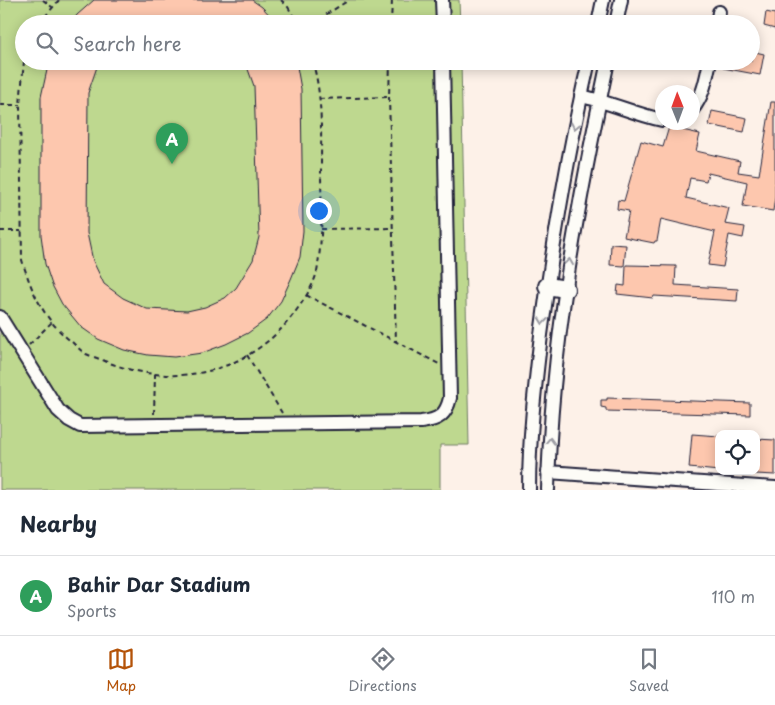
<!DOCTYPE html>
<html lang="en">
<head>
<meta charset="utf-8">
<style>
	body { margin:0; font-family:"Playpen Sans",sans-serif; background:#f6f6f7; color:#1f2937 }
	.controls { position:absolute; right:15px; bottom:15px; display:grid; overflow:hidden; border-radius:10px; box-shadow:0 2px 12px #0003 }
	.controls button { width:45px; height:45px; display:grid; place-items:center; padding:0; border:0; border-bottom:1px solid #e0e1e3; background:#fff; color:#1f2937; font:25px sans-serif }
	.compass { position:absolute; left:655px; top:85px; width:45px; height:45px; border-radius:50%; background:#fff; box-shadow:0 2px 12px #0003; rotate:359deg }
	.you { position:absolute; left:318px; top:210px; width:18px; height:18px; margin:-12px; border:4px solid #fff; border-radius:50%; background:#1a73e8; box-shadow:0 0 0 8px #1a73e833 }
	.badge { display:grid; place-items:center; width:32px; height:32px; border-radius:50%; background:#b45309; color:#fff; font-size:16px; font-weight:700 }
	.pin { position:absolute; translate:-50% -41px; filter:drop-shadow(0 1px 2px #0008) }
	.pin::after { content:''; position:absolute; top:26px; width:18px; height:15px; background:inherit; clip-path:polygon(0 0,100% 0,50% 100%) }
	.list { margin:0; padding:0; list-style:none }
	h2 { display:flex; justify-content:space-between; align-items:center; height:65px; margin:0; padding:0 20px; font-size:21px }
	h2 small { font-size:16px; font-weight:400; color:#747a83 }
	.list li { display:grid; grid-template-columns:32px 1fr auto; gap:15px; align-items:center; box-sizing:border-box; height:80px; padding:0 20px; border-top:1px solid #e0e1e3 }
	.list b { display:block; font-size:19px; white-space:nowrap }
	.list p { margin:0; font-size:16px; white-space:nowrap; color:#747a83 }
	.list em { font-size:16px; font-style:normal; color:#747a83 }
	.icon { flex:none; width:28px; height:28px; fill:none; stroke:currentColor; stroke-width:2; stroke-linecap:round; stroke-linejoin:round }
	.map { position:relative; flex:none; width:775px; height:490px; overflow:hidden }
	.search { position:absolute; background:#fff; box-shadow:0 2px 12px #0003; left:15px; right:15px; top:15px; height:55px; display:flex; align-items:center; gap:12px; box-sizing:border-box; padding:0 18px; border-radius:28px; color:#747a83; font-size:19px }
	.sheet { height:145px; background:#fff }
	nav { display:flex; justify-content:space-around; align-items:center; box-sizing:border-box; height:70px; border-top:1px solid #e0e1e3; background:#fff; font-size:14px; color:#747a83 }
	nav a { display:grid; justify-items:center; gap:2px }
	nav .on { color:#b45309 }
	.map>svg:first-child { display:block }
</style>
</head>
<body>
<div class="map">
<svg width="775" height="490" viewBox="0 0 775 490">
	<rect width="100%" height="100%" fill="#fdf1e8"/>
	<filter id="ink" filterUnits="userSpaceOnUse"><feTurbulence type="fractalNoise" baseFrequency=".02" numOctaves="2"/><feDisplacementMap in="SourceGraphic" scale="10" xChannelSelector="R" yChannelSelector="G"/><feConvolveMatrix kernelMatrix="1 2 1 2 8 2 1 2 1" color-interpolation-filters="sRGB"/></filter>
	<g filter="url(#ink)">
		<path fill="#bed88f" stroke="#707d65" d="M0,0H459L460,24H24V61H461L469,445H440V490H0Z"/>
		<g fill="#fdc7ae" stroke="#22223b">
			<path d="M94,0H252L262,7L278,24H194L171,20L147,24H70L77,15Z"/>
			<path d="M766,12L775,14V29L764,26Z"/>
			<path d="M751,51L764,54L760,75L723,68L724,61H751Z"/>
			<path d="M49,61H99L88,93L87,233L93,261L104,284L123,298L147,309L187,311L205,307L225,298L236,288L253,260L259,237L254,86L245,61H296L301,89L303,231L300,257L291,279L281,301L267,319L248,333L226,344L202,353L174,357L148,355L124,350L98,339L81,327L62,304L52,285L45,264L41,235V97Z"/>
			<path d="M771,102H775V197L773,211L743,206L747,182L708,173L706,181L690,178L686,198L729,208L725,224L745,227L743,238L729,235L723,267L708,265L715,232L661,219L657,241H655L654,243L624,237L629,211L617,209L618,200L624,201L641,141L663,147L669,127L700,134L696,151L740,161L738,172L759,175Z"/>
			<path d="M712,111L747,118L744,132L709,125Z"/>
			<path d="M611,244L626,245L624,266L610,265Z"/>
			<path d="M626,265L676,266L675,285L738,289L737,301L654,296L653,298L617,294L618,285L625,286Z"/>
			<path d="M607,398L750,403V415L606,411V408L601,407V400H607Z"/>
			<path d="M692,434L719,436V471L689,468Z"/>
			<path d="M756,439L775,440V475L756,474Z"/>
		</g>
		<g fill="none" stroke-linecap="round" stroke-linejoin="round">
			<defs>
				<g id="minor">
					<path d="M442,0L443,24"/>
					<path d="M598,24L603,0"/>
					<path d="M616,24L621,0"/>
					<path d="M717,24L719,12"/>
					<path d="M581,96C609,102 635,114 662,120"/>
					<path d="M692,110C704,95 706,79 710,61"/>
					<path d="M0,317L58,410L69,420L80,426L421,422C439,420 446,415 450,398L443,61"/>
					<path d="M548,472L775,488"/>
					<path d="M529,490C529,438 535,386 541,335C553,242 568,152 589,61"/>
					<path d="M548,490C551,345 578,203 608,61"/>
				</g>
				<path id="major" d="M547,286L566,289"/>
			</defs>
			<use href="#minor" stroke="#22223b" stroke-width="16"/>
			<use href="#major" stroke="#22223b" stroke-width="20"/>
			<g stroke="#22223b" stroke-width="2" stroke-dasharray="5 4" stroke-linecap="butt">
				<path d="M43,0L52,7"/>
				<path d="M281,0L288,7L298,24"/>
				<path d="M39,24L59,0"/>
				<path d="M311,24L349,0"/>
				<path d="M391,24L392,0"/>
				<path d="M24,61L20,105L22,260C32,293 44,320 72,342C76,346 81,351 86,354C93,357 101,359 107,362C171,387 236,377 284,326C295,313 311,292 316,275C318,270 318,263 319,257C323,228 321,199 321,170C321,137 323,93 312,61"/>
				<path d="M390,61L389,97L396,342"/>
				<path d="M319,99L389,97"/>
				<path d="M0,105H20"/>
				<path d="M321,229L393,228"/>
				<path d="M0,231H21"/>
				<path d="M306,295L439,364"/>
				<path d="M29,345L52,322"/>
				<path d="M247,355L282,413"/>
				<path d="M154,414L155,374"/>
			</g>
			<use href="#minor" stroke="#fdfcf7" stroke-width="12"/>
			<use href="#major" stroke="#fdfcf7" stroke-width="16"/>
		</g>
		<defs><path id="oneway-chevron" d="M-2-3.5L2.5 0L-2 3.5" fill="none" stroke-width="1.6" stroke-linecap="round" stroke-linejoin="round" transform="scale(1.25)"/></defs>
		<g stroke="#9a9aa2">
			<use href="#oneway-chevron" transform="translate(575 126) rotate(102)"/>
			<use href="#oneway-chevron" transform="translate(569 262) rotate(-82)"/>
			<use href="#oneway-chevron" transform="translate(543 321) rotate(97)"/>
			<use href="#oneway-chevron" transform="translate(550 441) rotate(-88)"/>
		</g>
	</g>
</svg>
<div class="controls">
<button><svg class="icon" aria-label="locate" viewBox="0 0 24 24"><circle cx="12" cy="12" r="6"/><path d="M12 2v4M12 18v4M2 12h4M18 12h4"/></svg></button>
</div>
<svg class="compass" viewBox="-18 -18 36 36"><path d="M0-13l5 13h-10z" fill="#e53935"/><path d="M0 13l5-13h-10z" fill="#747a83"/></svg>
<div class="you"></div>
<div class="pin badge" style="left:172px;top:164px;background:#2e9e5b">A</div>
<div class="search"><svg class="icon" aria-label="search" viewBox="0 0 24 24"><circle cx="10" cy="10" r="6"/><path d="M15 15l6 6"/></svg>Search here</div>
</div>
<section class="sheet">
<h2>Nearby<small></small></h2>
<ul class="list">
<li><span class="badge" style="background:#2e9e5b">A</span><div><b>Bahir Dar Stadium</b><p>Sports</p></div><em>110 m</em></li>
</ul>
</section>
<nav>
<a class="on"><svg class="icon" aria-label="map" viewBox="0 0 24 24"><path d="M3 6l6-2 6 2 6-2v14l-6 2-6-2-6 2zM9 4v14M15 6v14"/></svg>Map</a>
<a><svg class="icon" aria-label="directions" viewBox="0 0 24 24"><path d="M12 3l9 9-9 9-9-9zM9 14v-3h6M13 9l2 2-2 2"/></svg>Directions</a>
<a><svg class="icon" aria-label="saved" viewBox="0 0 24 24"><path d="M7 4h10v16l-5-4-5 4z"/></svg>Saved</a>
</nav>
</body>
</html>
